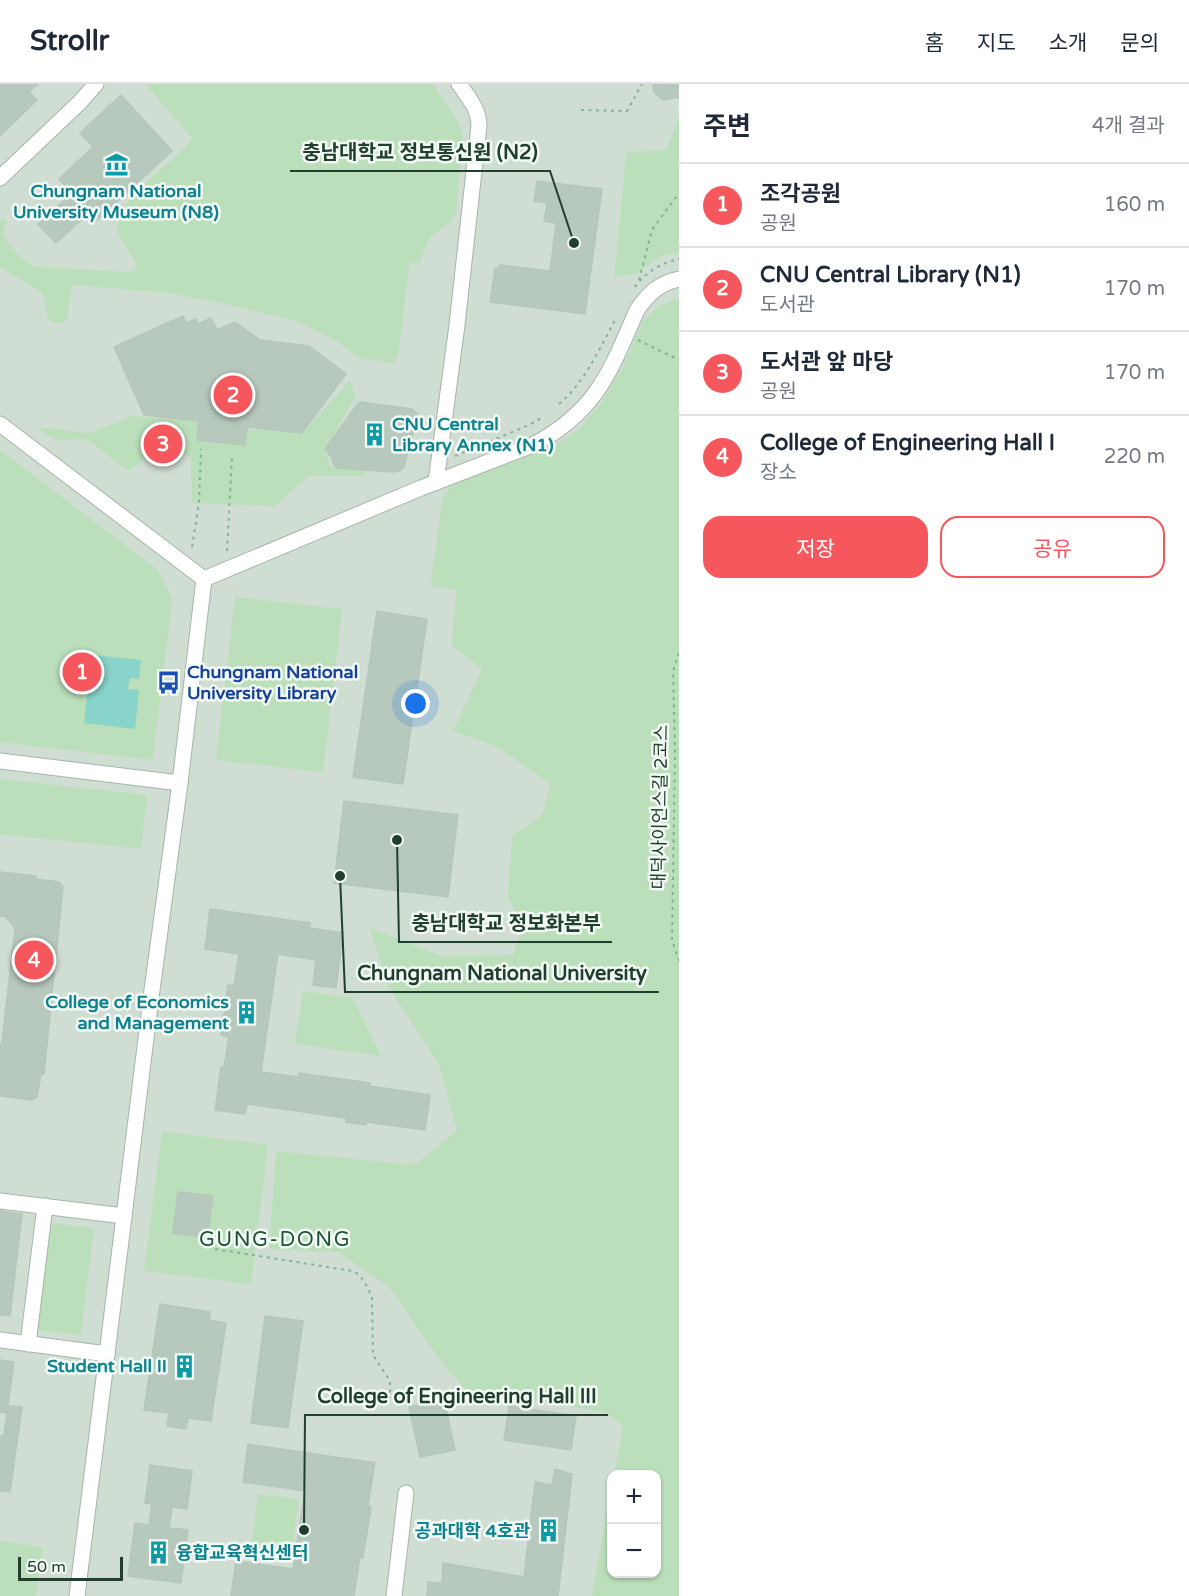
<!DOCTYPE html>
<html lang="ko">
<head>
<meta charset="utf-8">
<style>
	body { margin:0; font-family:"Varela Round","Noto Sans KR",sans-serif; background:#f2f2f3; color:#1f2937 }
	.controls { position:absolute; right:18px; bottom:18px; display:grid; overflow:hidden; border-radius:12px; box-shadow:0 2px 4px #0004 }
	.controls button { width:54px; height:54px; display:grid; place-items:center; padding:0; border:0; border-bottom:2px solid #e0e1e3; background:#fff; color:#1f2937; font:30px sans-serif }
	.scale { position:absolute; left:18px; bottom:15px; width:105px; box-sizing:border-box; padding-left:6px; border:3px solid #213f2e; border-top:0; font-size:16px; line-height:21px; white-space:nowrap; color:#213f2e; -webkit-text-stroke:4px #f3f9f4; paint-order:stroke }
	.you { position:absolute; left:416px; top:620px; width:21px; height:21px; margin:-15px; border:4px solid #fff; border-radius:50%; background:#1a73e8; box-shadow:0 0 0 9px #1a73e833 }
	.badge { display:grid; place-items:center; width:39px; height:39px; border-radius:50%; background:#f6575d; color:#fff; font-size:20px; font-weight:700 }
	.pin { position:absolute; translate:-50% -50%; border:3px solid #fff; box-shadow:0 2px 6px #0006 }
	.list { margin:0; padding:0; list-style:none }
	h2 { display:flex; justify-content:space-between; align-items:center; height:78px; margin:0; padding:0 24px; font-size:26px }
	h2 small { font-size:20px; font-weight:400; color:#747a83 }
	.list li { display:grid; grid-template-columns:39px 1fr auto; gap:18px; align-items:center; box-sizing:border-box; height:84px; padding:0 24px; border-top:2px solid #e0e1e3 }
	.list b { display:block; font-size:22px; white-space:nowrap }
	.list p { margin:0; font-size:20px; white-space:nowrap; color:#747a83 }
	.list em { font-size:20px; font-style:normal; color:#747a83 }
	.actions { display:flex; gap:12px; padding:18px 24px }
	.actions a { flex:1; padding:14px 0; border:2px solid #f6575d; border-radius:18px; text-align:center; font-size:21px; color:#f6575d }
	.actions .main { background:#f6575d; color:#fff }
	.map { position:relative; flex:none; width:679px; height:1512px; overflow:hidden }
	header { display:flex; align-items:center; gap:36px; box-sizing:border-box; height:84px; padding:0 30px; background:#fff; border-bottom:2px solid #e0e1e3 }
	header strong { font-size:28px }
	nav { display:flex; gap:33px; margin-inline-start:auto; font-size:21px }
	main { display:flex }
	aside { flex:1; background:#fff }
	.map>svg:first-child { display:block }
</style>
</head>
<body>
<header>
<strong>Strollr</strong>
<nav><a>홈</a><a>지도</a><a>소개</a><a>문의</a></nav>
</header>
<main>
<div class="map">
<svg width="679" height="1512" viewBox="0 0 679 1512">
	<rect width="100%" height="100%" fill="#e2ede5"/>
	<path fill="#d0ddd3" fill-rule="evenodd" d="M0,0H679V32L666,66L626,68L614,193L638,189L663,171L679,169V1512H0ZM612,1390H656V1490H612Z"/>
	<g fill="#bbdfba">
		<path d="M145,0H432L458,37L463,50L456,128C451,141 441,144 432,152C425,160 423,169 420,179H410L409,182L398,272L394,278H390L363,275L358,273L337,257L299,238L218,218L161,208L74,201L71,205L67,235L61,239L51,238C44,230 48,218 42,210C37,204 9,189 0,183V135H6C6,140 4,145 4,150C6,160 26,179 36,183L127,188L134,187L136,184C136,170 120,162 118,147C114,111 175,81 192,54Z"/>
		<path d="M679,32V169L663,171L638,189L614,193L626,68L666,66Z"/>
		<path d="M679,214V1512H592L611,1405L612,1490H656V1390H614L623,1342L605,1328L465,1305L440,1276L389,1203L338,1168L269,1165L276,1067L415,1081L457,1046L439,980L388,902L370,844L442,872L513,871L523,839L508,814L512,752L542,731L551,700L496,662L453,647L482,585L451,561L457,506L432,503L431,498L442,418C445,408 449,404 458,398L559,359L579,345L601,320L621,287L644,235L661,221Z"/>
		<path d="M350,296L355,313L325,366L330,383L365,386L364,392H308L276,422L192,419L191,373L158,367L128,387L87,355L56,356L36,343L90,349L132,332L199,337L198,356L245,361L247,345L303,349Z"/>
		<path d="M0,366L154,483C163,493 168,504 172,517L153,676L0,658Z"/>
		<path d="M235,513L342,525L323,688L216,676Z"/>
		<path d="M0,695L147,711L141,765L0,750Z"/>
		<path d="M303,907L353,914L381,972L295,960Z"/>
		<path d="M162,1047L268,1061L251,1200L144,1187Z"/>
		<path d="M39,1138L94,1144L81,1251L26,1245Z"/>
		<path d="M258,1410L299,1415L292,1465L252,1460Z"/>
		<path d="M0,1457L43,1463L36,1512H0Z"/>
	</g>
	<path fill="#88d4ca" d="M92,571L141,576L139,595L130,594L128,605L139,606L135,645L84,639L88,602L99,603L100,592L90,591Z"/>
	<g fill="#b7c8bd" stroke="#b4c7ba" stroke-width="1.5">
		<path d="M0,0H38L29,8L37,16L0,52Z"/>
		<path d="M653,0H679V13L663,16L654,8Z"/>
		<path d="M121,11L172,67L96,137L89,129L56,159L38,140L72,109L59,95L93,63L80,49Z"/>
		<path d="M537,97L602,105L585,230L490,218L495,184H498L500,181L550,187L556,139L544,137L547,119L534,117Z"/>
		<path d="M183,232L186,239L196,235L198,240L211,234L217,246L235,238L260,256L309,262L346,290L302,349L247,343L245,361L197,356L199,337L144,331L114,263Z"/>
		<path d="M361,318L412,325L417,329V335L404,383L400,387L393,388L338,384L333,380L332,374L325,365L356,322Z"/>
		<path d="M377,527L427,535L403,700L353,693Z"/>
		<path d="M344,717L458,731L448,813L334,799Z"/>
		<path d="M0,788L36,792L35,795L59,798L63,803L44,990H41L37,1013L32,1016L0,1012V961L2,959L15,844L6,833L0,832Z"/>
		<path d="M210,825L310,839V844L343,849L336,904L313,901L316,876L278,870L261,988L298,993L299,989L370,999V1002L430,1011L425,1046L366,1038V1041L346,1038V1034L247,1020L245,1030L215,1026L221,983H224L229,953L221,951L228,901L234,902L239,870L205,865Z"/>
		<path d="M178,1108L213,1112L207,1154L173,1149Z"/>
		<path d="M0,1127L22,1130L10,1232L0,1231Z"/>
		<path d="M160,1220L210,1228L209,1236L226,1239L211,1337L188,1334L186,1345L167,1342L169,1329L144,1326Z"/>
		<path d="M265,1232L303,1237L288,1344L251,1339Z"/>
		<path d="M0,1276L14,1278L8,1322L22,1323L10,1408L0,1407V1352H4L7,1329L0,1328Z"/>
		<path d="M444,1315L455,1366L420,1373L409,1323Z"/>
		<path d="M509,1322L576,1332L571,1366L504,1356Z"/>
		<path d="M248,1360L375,1379L368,1422L371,1423L363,1474L360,1473L354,1512H231L236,1477L293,1485L305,1407L243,1398Z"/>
		<path d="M150,1381L192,1387L187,1425L172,1423L169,1444L188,1446L181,1499L128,1492L135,1439L149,1441L152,1420L145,1419Z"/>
		<path d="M555,1385L572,1390L558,1512H427L428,1498L442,1499L443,1479L524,1493L535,1398L552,1401Z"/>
	</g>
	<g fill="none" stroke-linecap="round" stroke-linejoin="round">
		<defs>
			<g id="minor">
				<path d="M0,94L80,18L96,0"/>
				<path d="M0,340L204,495"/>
				<path d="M436,398L457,241L479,42C479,25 469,14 459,0"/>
				<path d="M204,495L421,404L535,360C597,326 610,288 637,226C648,210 659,199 679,195"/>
				<path d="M0,677L180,699"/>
				<path d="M0,1117L124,1132"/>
				<path d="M0,1256L107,1270"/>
				<path d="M28,1260L45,1122"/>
				<path d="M77,1512L152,906L180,699L204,495"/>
				<path d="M394,1512L406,1409"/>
			</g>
		</defs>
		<use href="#minor" stroke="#a4b5aa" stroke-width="17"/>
		<g stroke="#81b295" stroke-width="2" stroke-dasharray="3 4.5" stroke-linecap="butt">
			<path d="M581,26L627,27L642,0"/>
			<path d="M639,196L652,146L675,114L679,111"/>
			<path d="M635,203C644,189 663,178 679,175"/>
			<path d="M638,256L679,276"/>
			<path d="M559,320C585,298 600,264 616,234"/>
			<path d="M455,372L529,341L543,333"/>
			<path d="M192,463L199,419L201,365"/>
			<path d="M227,467L232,374"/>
			<path d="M679,569L673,587L675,667L672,856L679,877"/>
			<path d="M215,1165L353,1187C362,1191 369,1205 372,1214L373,1271L390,1297V1314"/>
		</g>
		<use href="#minor" stroke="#fff" stroke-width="15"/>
	</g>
	<defs>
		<symbol id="museum-bare" viewBox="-9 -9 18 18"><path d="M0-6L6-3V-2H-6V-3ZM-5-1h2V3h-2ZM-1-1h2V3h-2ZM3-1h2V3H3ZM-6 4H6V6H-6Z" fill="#0f9aa8" stroke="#f3f9f4" stroke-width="2.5" paint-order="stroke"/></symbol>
		<symbol id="building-bare" viewBox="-9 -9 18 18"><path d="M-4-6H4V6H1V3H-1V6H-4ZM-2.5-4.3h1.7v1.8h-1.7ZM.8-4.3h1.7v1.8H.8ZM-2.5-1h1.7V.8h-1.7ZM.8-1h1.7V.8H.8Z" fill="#0f9aa8" stroke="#f3f9f4" stroke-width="2.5" paint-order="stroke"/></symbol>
		<symbol id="bus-bare" viewBox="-9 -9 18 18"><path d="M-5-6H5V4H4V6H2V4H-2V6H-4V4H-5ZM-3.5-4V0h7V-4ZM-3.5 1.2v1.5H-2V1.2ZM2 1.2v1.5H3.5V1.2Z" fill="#1a4fb4" stroke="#f3f9f4" stroke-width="2.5" paint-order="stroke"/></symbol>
	</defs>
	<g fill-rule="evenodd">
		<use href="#museum-bare" x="100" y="64" width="33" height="33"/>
		<use href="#building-bare" x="358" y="334" width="33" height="33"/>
		<use href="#bus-bare" x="152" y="582" width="33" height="33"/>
		<use href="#building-bare" x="230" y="912" width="33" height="33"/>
		<use href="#building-bare" x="168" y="1266" width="33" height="33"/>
		<use href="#building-bare" x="532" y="1430" width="33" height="33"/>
		<use href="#building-bare" x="142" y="1452" width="33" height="33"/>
	</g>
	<g text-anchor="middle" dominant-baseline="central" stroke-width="5" stroke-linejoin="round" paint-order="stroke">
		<g font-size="18" font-weight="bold" fill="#0d838f" stroke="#f3f9f4" text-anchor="end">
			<text x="116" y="107" text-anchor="middle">Chungnam National<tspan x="116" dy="21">University Museum (N8)</tspan></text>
			<text x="392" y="340" text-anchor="start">CNU Central<tspan x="392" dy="21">Library Annex (N1)</tspan></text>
			<text x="229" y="918">College of Economics<tspan x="229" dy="21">and Management</tspan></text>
			<text x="167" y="1282">Student Hall II</text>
			<text x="530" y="1447">공과대학 4호관</text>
			<text x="176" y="1469" text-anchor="start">융합교육혁신센터</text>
		</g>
		<g font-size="18" font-weight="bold" fill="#164399" stroke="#f3f9f4" text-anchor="start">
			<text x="187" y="588">Chungnam National<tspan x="187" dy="21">University Library</tspan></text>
		</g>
		<g font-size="18" fill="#213f2e" stroke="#f3f9f4">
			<text transform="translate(660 723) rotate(-89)">대덕사이언스길 2코스</text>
		</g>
		<g font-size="21" letter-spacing="1.5" fill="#1c5235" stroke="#f3f9f4">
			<text x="275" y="1155">GUNG-DONG</text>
		</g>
	</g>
	<path fill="none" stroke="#213f2e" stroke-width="2" d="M574 159L550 87H290M397 756L399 858H612M340 792L345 908H659M304 1446L305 1331H608"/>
	<g fill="#213f2e" stroke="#f3f9f4" stroke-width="2">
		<circle cx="574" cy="159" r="6"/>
		<circle cx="397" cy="756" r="6"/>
		<circle cx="340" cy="792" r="6"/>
		<circle cx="304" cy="1446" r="6"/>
	</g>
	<g font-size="20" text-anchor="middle" font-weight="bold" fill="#213f2e" stroke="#f3f9f4" stroke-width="5" stroke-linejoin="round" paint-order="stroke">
		<text x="420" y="75">충남대학교 정보통신원 (N2)</text>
		<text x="506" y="846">충남대학교 정보화본부</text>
		<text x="502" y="896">Chungnam National University</text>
		<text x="457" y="1319">College of Engineering Hall III</text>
	</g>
</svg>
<div class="controls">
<button>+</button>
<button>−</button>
</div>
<div class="scale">50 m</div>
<div class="you"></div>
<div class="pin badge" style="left:82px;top:588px">1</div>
<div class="pin badge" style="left:233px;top:311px">2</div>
<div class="pin badge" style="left:163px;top:360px">3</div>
<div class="pin badge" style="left:34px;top:876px">4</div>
</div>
<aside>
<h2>주변<small>4개 결과</small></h2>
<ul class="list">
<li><span class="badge">1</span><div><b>조각공원</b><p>공원</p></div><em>160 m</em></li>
<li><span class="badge">2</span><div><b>CNU Central Library (N1)</b><p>도서관</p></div><em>170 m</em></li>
<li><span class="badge">3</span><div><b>도서관 앞 마당</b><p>공원</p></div><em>170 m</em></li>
<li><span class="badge">4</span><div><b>College of Engineering Hall I</b><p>장소</p></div><em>220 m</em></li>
</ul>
<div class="actions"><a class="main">저장</a><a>공유</a></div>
</aside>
</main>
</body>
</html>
